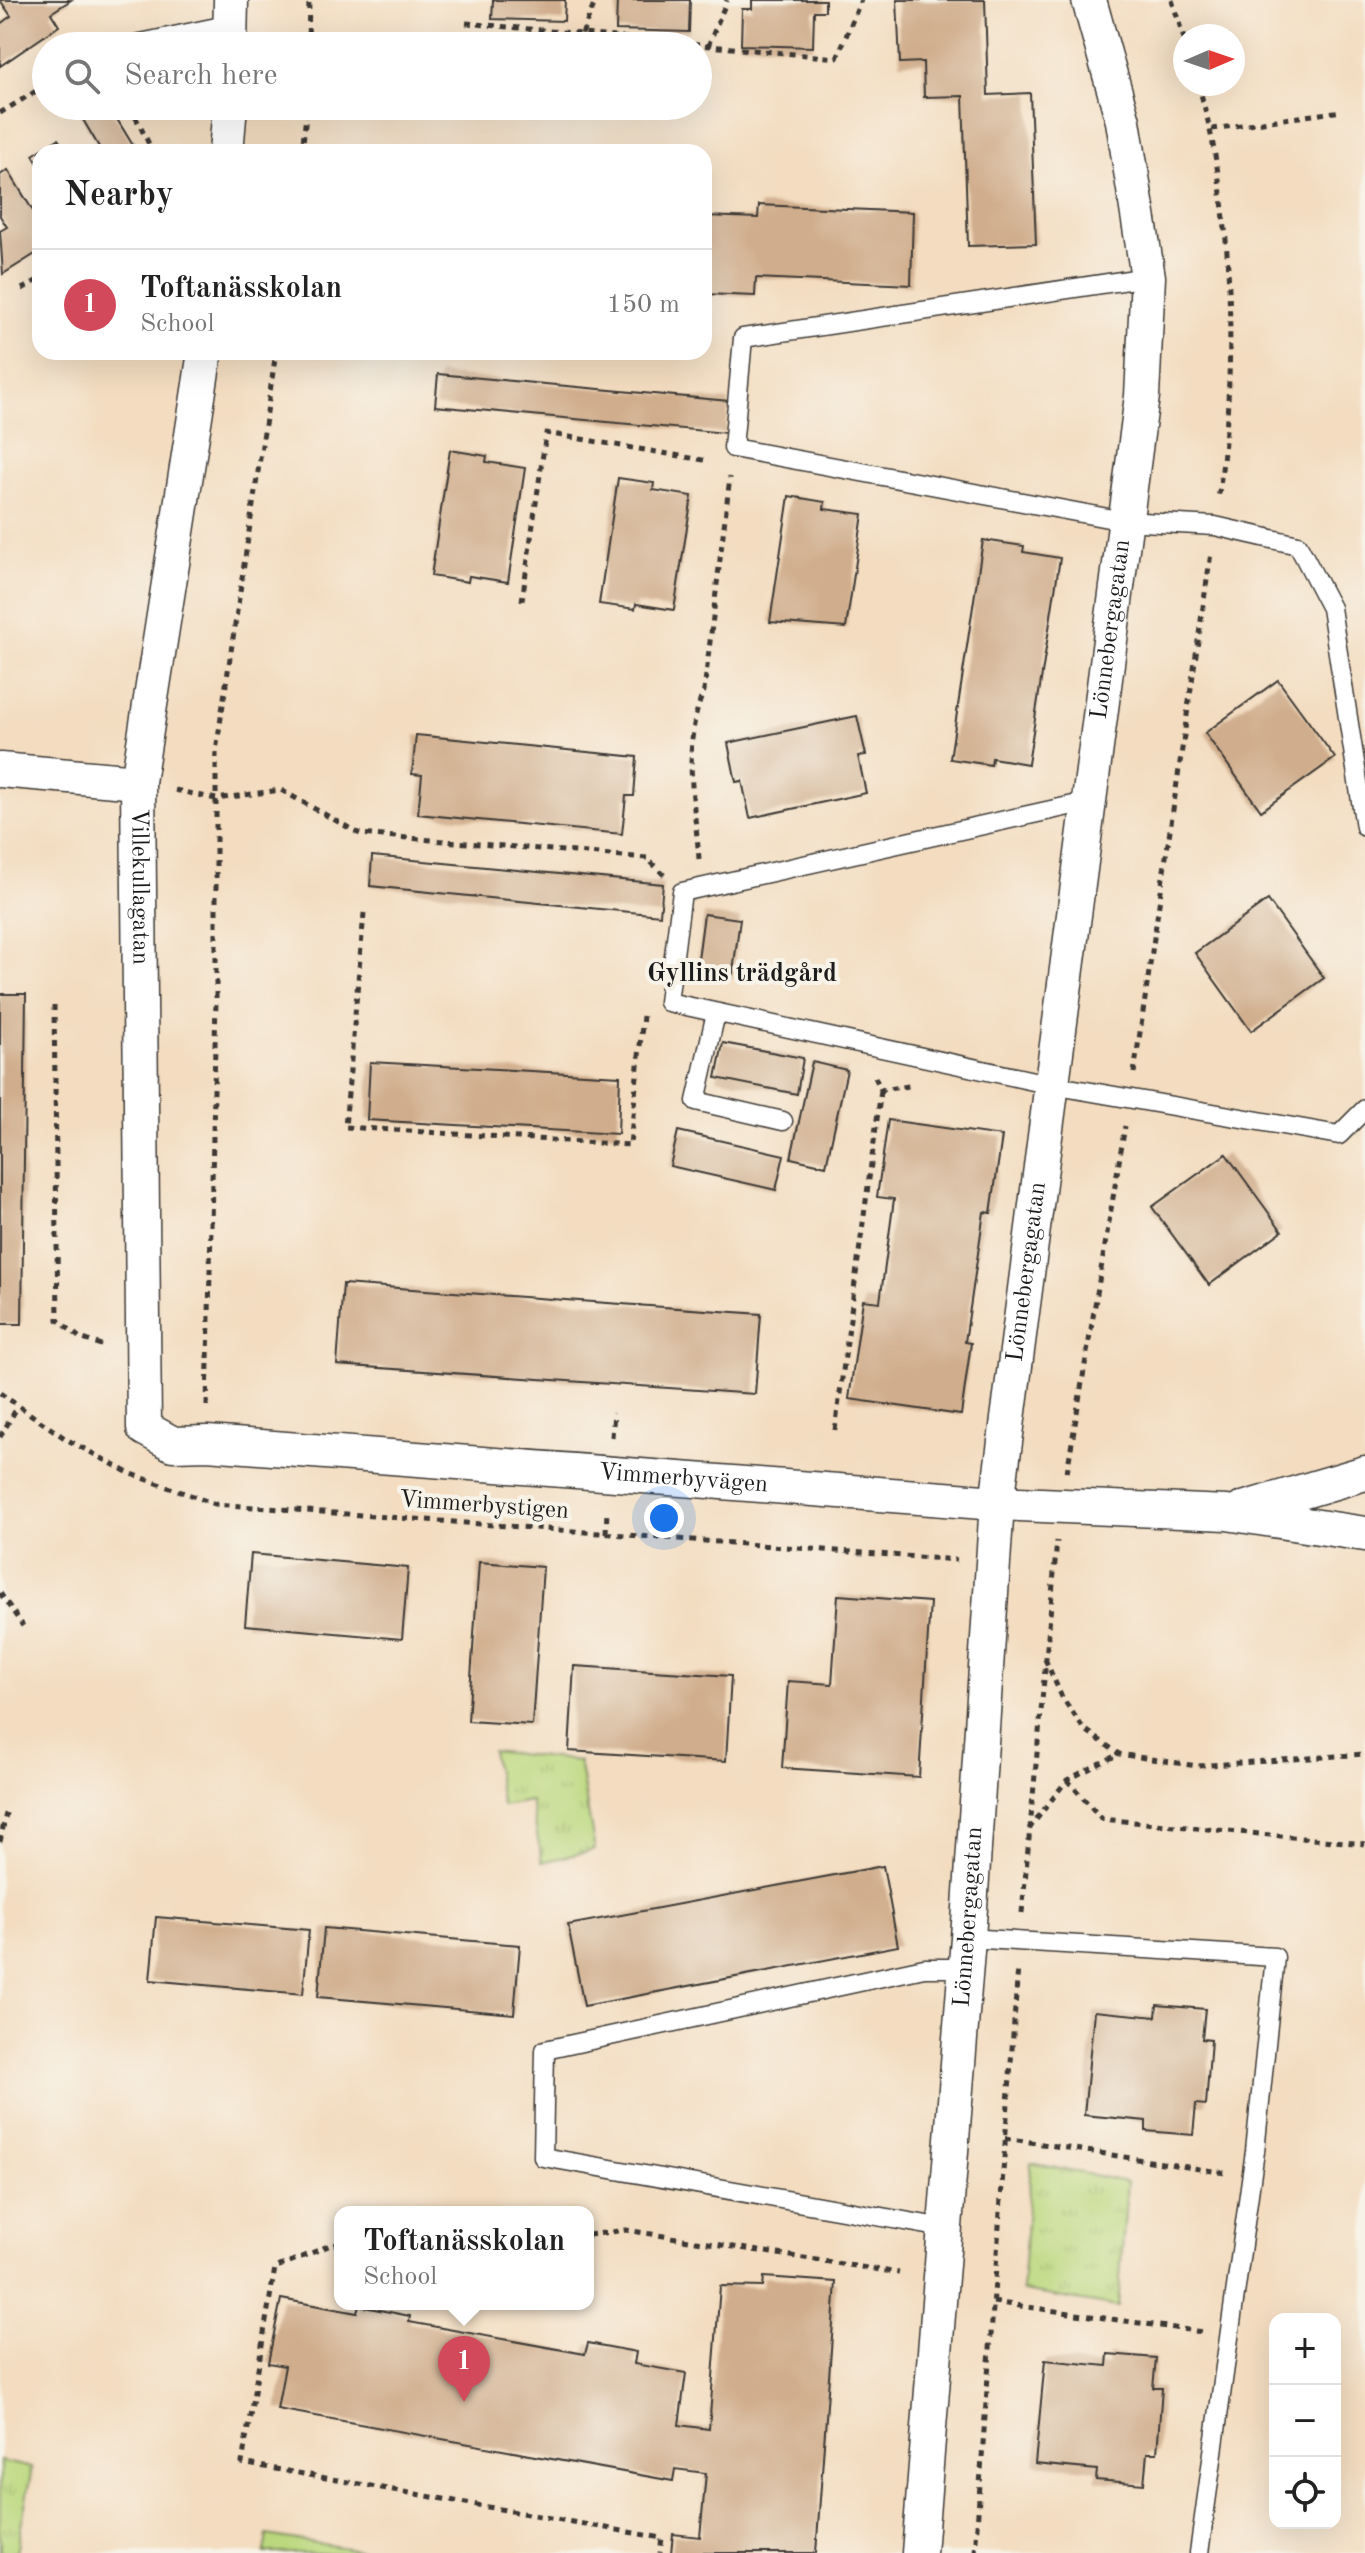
<!DOCTYPE html>
<html lang="en">
<head>
<meta charset="utf-8">
<style>
	body { margin:0; font-family:"Old Standard TT",serif; background:#f2f2f2; color:#222 }
	.controls { position:absolute; right:24px; bottom:24px; display:grid; overflow:hidden; border-radius:16px; box-shadow:0 8px 32px #0002 }
	.controls button { width:72px; height:72px; display:grid; place-items:center; padding:0; border:0; border-bottom:2px solid #e0e0e0; background:#fff; color:#222; font:40px sans-serif }
	.compass { position:absolute; left:1173px; top:24px; width:72px; height:72px; border-radius:50%; background:#fff; box-shadow:0 8px 32px #0002; rotate:88deg }
	.you { position:absolute; left:664px; top:1518px; width:28px; height:28px; margin:-20px; border:6px solid #fff; border-radius:50%; background:#1a73e8; box-shadow:0 0 0 12px #1a73e833 }
	.badge { display:grid; place-items:center; width:52px; height:52px; border-radius:50%; background:#d1495b; color:#fff; font-size:26px; font-weight:700 }
	.pin { position:absolute; translate:-50% -66px; filter:drop-shadow(0 2px 4px #0008) }
	.pin::after { content:''; position:absolute; top:42px; width:28px; height:24px; background:inherit; clip-path:polygon(0 0,100% 0,50% 100%) }
	.popup { position:absolute; left:334px; top:2206px; width:260px; height:104px; box-sizing:border-box; display:grid; place-content:center; border-radius:16px; background:#fff; filter:drop-shadow(0 2px 6px #0005); font-size:26px; white-space:nowrap; color:#767676 }
	.popup b { font-size:30px; color:#222 }
	.popup::after { content:''; position:absolute; left:50%; top:100%; margin-left:-16px; border:16px solid transparent; border-top-color:#fff }
	.list { margin:0; padding:0; list-style:none }
	h2 { display:flex; justify-content:space-between; align-items:center; height:104px; margin:0; padding:0 32px; font-size:34px }
	h2 small { font-size:26px; font-weight:400; color:#767676 }
	.list li { display:grid; grid-template-columns:52px 1fr auto; gap:24px; align-items:center; box-sizing:border-box; height:112px; padding:0 32px; border-top:2px solid #e0e0e0 }
	.list b { display:block; font-size:30px; white-space:nowrap }
	.list p { margin:0; font-size:26px; white-space:nowrap; color:#767676 }
	.list em { font-size:26px; font-style:normal; color:#767676 }
	.icon { flex:none; width:44px; height:44px; fill:none; stroke:currentColor; stroke-width:2; stroke-linecap:round; stroke-linejoin:round }
	.map { position:relative; flex:none; width:1365px; height:2553px; overflow:hidden }
	.search { position:absolute; background:#fff; box-shadow:0 8px 32px #0002; left:32px; top:32px; width:680px; height:88px; display:flex; align-items:center; gap:20px; box-sizing:border-box; padding:0 28px; border-radius:44px; color:#767676; font-size:30px }
	.panel { position:absolute; background:#fff; box-shadow:0 8px 32px #0002; left:32px; top:144px; width:680px; height:216px; border-radius:24px }
	.map>svg:first-child { display:block }
</style>
</head>
<body>
<div class="map">
<svg width="1365" height="2553" viewBox="0 0 1365 2553">
	<defs>
		<pattern id="park-tufts" width="24" height="20" patternUnits="userSpaceOnUse" patternTransform="scale(2)"><rect width="24" height="20" fill="#bbd87e"/><path d="M3 7l-1-3M5 7V3M7 7l1-3M15 17l-1-3M17 17v-4M19 17l1-3" fill="none" stroke="#a0b96c"/></pattern>
	</defs>
	<rect width="100%" height="100%" fill="#f7f3e8"/>
	<filter id="ink" filterUnits="userSpaceOnUse"><feTurbulence type="fractalNoise" baseFrequency=".0125" numOctaves="2"/><feDisplacementMap in="SourceGraphic" scale="16" xChannelSelector="R" yChannelSelector="G"/><feConvolveMatrix kernelMatrix="1 2 1 2 8 2 1 2 1" color-interpolation-filters="sRGB"/></filter>
	<filter id="wash" filterUnits="userSpaceOnUse"><feTurbulence type="fractalNoise" baseFrequency=".006" numOctaves="4" result="noise"/><feDisplacementMap in="SourceGraphic" scale="32" xChannelSelector="R" yChannelSelector="G"/><feGaussianBlur stdDeviation="1.8" result="paint"/><feColorMatrix in="noise" values="0 0 0 0 0 0 0 0 0 0 0 0 0 0 0 0 0 1.4 0 .05"/><feComposite in="paint" operator="in"/></filter>
	<g filter="url(#wash)">
		<rect width="100%" height="100%" fill="#f3dcbf"/>
		<g fill="url(#park-tufts)" stroke="#6c7a4d" stroke-width="2">
			<path d="M492,1751L579,1761L595,1850L542,1862L531,1801L502,1806Z"/>
			<path d="M1031,2163L1127,2182L1118,2307L1022,2291Z"/>
			<path d="M0,2461L32,2468L16,2553H0Z"/>
		</g>
		<path fill="#bbd87e" stroke="#6c7a4d" stroke-width="2" d="M267,2535L377,2553H264Z"/>
		<g id="blocks">
			<g fill="#d0ad8c">
				<path d="M0,0H71L51,13L59,26L0,66V24L11,16Z"/>
				<path d="M493,0H565L564,21L492,19Z"/>
				<path d="M617,0H690L689,32L616,30Z"/>
				<path d="M752,0H825V11H814L813,47L741,45L742,9H752Z"/>
				<path d="M897,0H985L988,95L1030,93L1036,244L968,246L963,96L924,97L923,62L900,63Z"/>
				<path d="M75,106H109L137,152H91L99,147Z"/>
				<path d="M58,139L67,152H40V167L33,155Z"/>
				<path d="M8,170L33,211L40,206V251L3,274L0,231L7,227L0,216V175Z"/>
				<path d="M759,205L913,212L911,285L756,278L755,296L704,294V216L758,218Z"/>
				<path d="M438,374L729,401L726,433L435,406Z"/>
				<path d="M450,450L487,456L486,462L525,468L508,582L469,576L468,582L431,576Z"/>
				<path d="M618,478L654,483L653,490L692,496L674,610L636,604L635,609L599,604Z"/>
				<path d="M789,496L825,502L824,509L863,514L846,628L770,622Z"/>
				<path d="M983,540L1024,546L1023,552L1060,558L1028,764L992,758L991,765L950,759Z"/>
				<path d="M1278,680L1335,758L1261,811L1205,733Z"/>
				<path d="M857,716L866,755L858,756L866,793L750,818L742,781L736,782L728,743Z"/>
				<path d="M416,735L637,757L634,796H626L622,834L418,814L422,775L412,774Z"/>
				<path d="M372,856L663,884L660,915L370,886Z"/>
				<path d="M1268,900L1324,978L1251,1031L1195,953Z"/>
				<path d="M704,914L740,919L732,979L696,974Z"/>
				<path d="M0,994H26L22,1324H0Z"/>
				<path d="M723,1043L803,1058L797,1094L716,1078Z"/>
				<path d="M370,1062L620,1076L618,1134L367,1120Z"/>
				<path d="M812,1062L847,1070L826,1166L791,1158Z"/>
				<path d="M888,1120L1002,1136L991,1213L984,1212L965,1342L971,1343L961,1415L849,1399L863,1300L880,1302L894,1199L877,1197Z"/>
				<path d="M678,1131L784,1155L776,1190L670,1166Z"/>
				<path d="M1226,1154L1282,1231L1209,1285L1152,1207Z"/>
				<path d="M343,1284L761,1314L755,1394L337,1365Z"/>
				<path d="M251,1554L408,1568L402,1639L245,1625Z"/>
				<path d="M479,1562L543,1567L532,1725L468,1721Z"/>
				<path d="M838,1595L930,1602L919,1777L782,1768L788,1681L832,1684Z"/>
				<path d="M574,1666L731,1676L726,1761L569,1751Z"/>
				<path d="M883,1866L898,1946L584,2006L568,1925Z"/>
				<path d="M156,1917L309,1930L303,1994L150,1980Z"/>
				<path d="M324,1928L520,1945L514,2014L318,1997Z"/>
				<path d="M1157,2005L1205,2009L1202,2039L1211,2040L1206,2105L1196,2104L1193,2135L1146,2131V2121L1084,2115L1094,2011L1156,2017Z"/>
				<path d="M764,2277L836,2282L816,2553H671L673,2534L700,2537L706,2473L675,2469L673,2481L277,2409L285,2366L268,2363L281,2299L357,2313L359,2306L410,2316L409,2322L585,2354L588,2343L636,2352L634,2364L686,2373L679,2425L709,2429L720,2286L763,2287Z"/>
				<path d="M1108,2354L1156,2358L1153,2388H1162L1157,2453H1147L1144,2484L1096,2480L1097,2470L1035,2464L1045,2360L1107,2366Z"/>
			</g>
		</g>
	</g>
	<g filter="url(#ink)">
		<use href="#blocks" fill-opacity="0" stroke="#3c3934" stroke-width="2"/>
		<g fill="none" stroke-linecap="round" stroke-linejoin="round">
			<defs>
				<g id="lane">
					<path d="M126,46L231,24"/>
					<path d="M1148,277L743,338L733,448L1124,521L1215,526L1298,545L1331,608L1365,827"/>
					<path d="M1087,802L682,892L668,1002L1052,1085L1339,1135L1365,1109"/>
					<path d="M716,1013L696,1101L783,1121"/>
					<path d="M968,1938L1275,1957L1255,2151L1199,2553"/>
					<path d="M944,2228L543,2157L545,2050L924,1968H965"/>
				</g>
				<g id="street">
					<path d="M230,46L231,0"/>
					<path d="M226,152L230,106"/>
					<path id="s1" d="M205,352L138,782L144,1428L173,1444L207,1443L997,1503L1227,1513L1365,1534"/>
					<path d="M0,770L138,782"/>
					<path d="M1243,1509L1365,1473"/>
					<path id="s2" d="M919,2553L968,1938L997,1503L1142,396L1148,277L1123,121L1089,0"/>
				</g>
			</defs>
			<use href="#lane" stroke="#3c3934" stroke-width="21"/>
			<use href="#street" stroke="#3c3934" stroke-width="37"/>
			<g stroke="#3c3934" stroke-width="5" stroke-dasharray="6 6" stroke-linecap="butt">
				<path d="M1172,0L1185,42"/>
				<path d="M466,23L837,58L861,0"/>
				<path d="M582,34L596,0"/>
				<path d="M308,46L309,0"/>
				<path d="M708,46L727,0"/>
				<path d="M1198,84C1235,205 1237,374 1218,499"/>
				<path d="M130,106L153,152"/>
				<path d="M0,113L46,85"/>
				<path d="M1212,129L1342,111"/>
				<path d="M302,152L307,106"/>
				<path d="M22,289L40,279"/>
				<path d="M522,601L546,433L709,461"/>
				<path d="M175,790L216,799L281,790L360,834L647,858L664,875"/>
				<path d="M699,859C695,804 681,743 704,691L730,477"/>
				<path d="M364,913L345,1127L630,1145L643,1016"/>
				<path d="M54,1005L58,1320L80,1338L107,1347"/>
				<path d="M1134,1073L1211,553"/>
				<path d="M875,1077L881,1090L909,1086"/>
				<path d="M0,1393L66,1439L129,1473L215,1504L957,1560"/>
				<path d="M207,1406L216,1000V751L276,352"/>
				<path d="M835,1430L881,1090"/>
				<path d="M0,1437L18,1406"/>
				<path d="M612,1437L614,1413"/>
				<path d="M1067,1472L1125,1126"/>
				<path d="M606,1533L607,1511"/>
				<path d="M0,1593L23,1626"/>
				<path d="M1045,1659L1062,1697L1083,1728L1119,1754L1197,1766L1365,1754"/>
				<path d="M1067,1780L1102,1819L1365,1844"/>
				<path d="M1029,1829L1067,1780L1119,1754"/>
				<path d="M0,1842L6,1813"/>
				<path d="M1022,1913L1057,1541"/>
				<path d="M1005,2138L1225,2173"/>
				<path d="M588,2235L626,2230L899,2273"/>
				<path d="M340,2245L333,2244L275,2268L242,2463L662,2538L660,2553"/>
				<path d="M993,2302L1202,2332"/>
				<path d="M975,2553L1018,1967"/>
			</g>
			<use href="#lane" stroke="#fff" stroke-width="18"/>
			<use href="#street" stroke="#fff" stroke-width="34"/>
		</g>
	</g>
	<g text-anchor="middle" dominant-baseline="central" stroke-width="8" stroke-linejoin="round" paint-order="stroke">
		<g font-size="24" fill="#1c1c1c" stroke="#f7f3e8">
			<text stroke="none"><textPath href="#s2" startOffset="1934">Lönnebergagatan</textPath></text>
			<text stroke="none"><textPath href="#s1" startOffset="540">Villekullagatan</textPath></text>
			<text stroke="none"><textPath href="#s2" startOffset="1286">Lönnebergagatan</textPath></text>
			<text stroke="none"><textPath href="#s1" startOffset="1626">Vimmerbyvägen</textPath></text>
			<text transform="translate(484 1506) rotate(4)">Vimmerbystigen</text>
			<text stroke="none"><textPath href="#s2" startOffset="638">Lönnebergagatan</textPath></text>
		</g>
		<g font-size="26" font-weight="bold" fill="#1c1c1c" stroke="#f7f3e8">
			<text x="742" y="974">Gyllins trädgård</text>
		</g>
	</g>
</svg>
<div class="controls">
<button>+</button>
<button>−</button>
<button><svg class="icon" aria-label="locate" viewBox="0 0 24 24"><circle cx="12" cy="12" r="6"/><path d="M12 2v4M12 18v4M2 12h4M18 12h4"/></svg></button>
</div>
<svg class="compass" viewBox="-18 -18 36 36"><path d="M0-13l5 13h-10z" fill="#e53935"/><path d="M0 13l5-13h-10z" fill="#767676"/></svg>
<div class="you"></div>
<div class="pin badge" style="left:464px;top:2402px">1</div>
<div class="popup"><b>Toftanässkolan</b>School</div>
<div class="search"><svg class="icon" aria-label="search" viewBox="0 0 24 24"><circle cx="10" cy="10" r="6"/><path d="M15 15l6 6"/></svg>Search here</div>
<section class="panel">
<h2>Nearby<small></small></h2>
<ul class="list">
<li><span class="badge">1</span><div><b>Toftanässkolan</b><p>School</p></div><em>150 m</em></li>
</ul>
</section>
</div>
</body>
</html>
